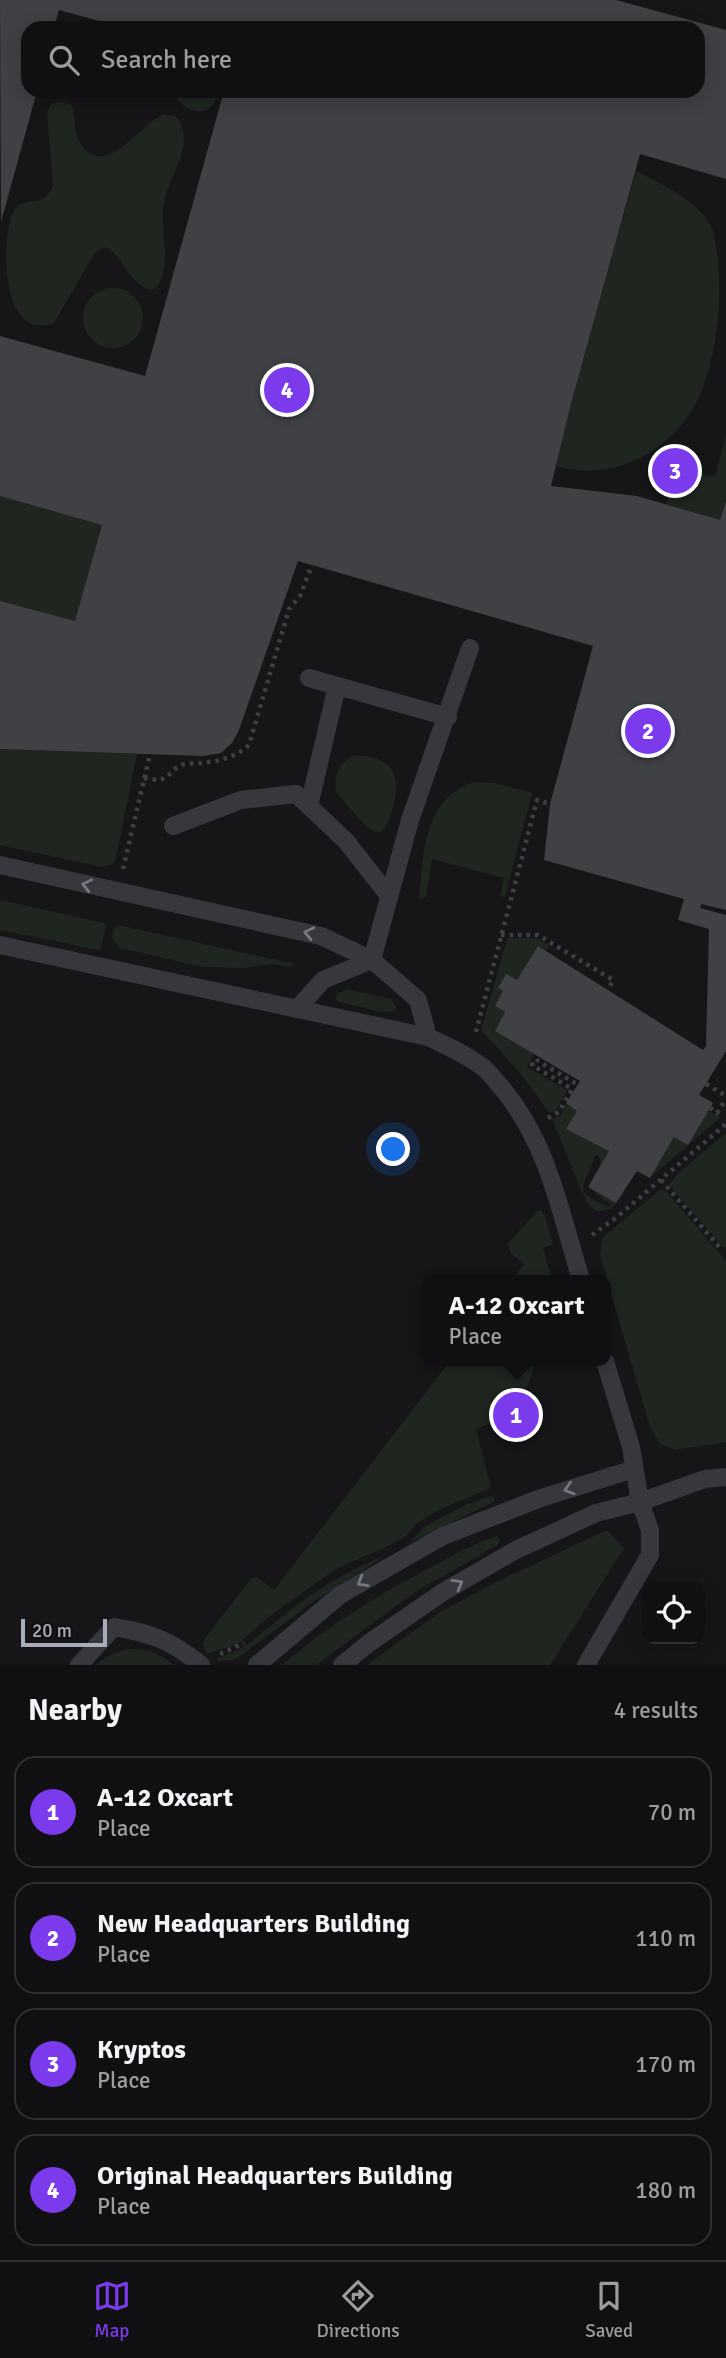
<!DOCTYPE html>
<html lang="en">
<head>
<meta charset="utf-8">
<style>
	body { margin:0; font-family:Signika,sans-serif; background:#1e1e20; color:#f1f3f6 }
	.controls { position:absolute; right:21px; bottom:21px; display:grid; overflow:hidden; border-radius:14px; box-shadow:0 4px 18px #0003 }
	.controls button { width:63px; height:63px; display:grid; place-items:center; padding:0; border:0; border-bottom:2px solid #303032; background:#101012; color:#f1f3f6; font:35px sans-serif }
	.scale { position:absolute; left:21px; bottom:18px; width:86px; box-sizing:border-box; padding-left:7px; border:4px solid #a8adb8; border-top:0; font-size:19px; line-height:24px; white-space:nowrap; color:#a8adb8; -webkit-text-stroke:5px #111113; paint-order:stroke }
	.you { position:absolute; left:394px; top:1150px; width:24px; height:24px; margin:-18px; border:5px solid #fff; border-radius:50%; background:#1a73e8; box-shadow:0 0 0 10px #1a73e833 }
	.badge { display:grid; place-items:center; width:46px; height:46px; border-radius:50%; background:#7c3aed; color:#fff; font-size:23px; font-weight:700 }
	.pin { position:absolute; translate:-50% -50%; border:4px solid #fff; box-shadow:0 2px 7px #0006 }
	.popup { position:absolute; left:422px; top:1275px; width:189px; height:91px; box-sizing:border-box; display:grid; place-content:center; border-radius:14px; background:#101012; filter:drop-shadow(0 2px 5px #0005); font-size:23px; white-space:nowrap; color:#9c9d9f }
	.popup b { font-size:26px; color:#f1f3f6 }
	.popup::after { content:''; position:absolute; left:50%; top:100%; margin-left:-14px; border:14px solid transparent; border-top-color:#101012 }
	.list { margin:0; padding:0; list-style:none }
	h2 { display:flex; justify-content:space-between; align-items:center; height:91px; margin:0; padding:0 28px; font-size:30px }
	h2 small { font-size:23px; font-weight:400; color:#9c9d9f }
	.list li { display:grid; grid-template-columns:46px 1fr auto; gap:21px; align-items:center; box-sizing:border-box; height:112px; margin:0 14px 14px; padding:0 14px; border:2px solid #303032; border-radius:21px }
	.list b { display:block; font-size:26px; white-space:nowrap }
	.list p { margin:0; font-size:23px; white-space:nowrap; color:#9c9d9f }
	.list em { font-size:23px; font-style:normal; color:#9c9d9f }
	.icon { flex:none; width:38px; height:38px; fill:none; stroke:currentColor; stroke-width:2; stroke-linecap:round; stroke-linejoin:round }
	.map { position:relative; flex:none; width:726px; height:1665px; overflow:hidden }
	.search { position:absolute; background:#101012; box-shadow:0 4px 18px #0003; left:21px; right:21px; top:21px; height:77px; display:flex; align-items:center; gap:18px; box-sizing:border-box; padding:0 24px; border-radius:21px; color:#9c9d9f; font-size:26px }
	.sheet { height:595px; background:#101012 }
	nav { display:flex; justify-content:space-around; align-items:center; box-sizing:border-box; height:98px; border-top:2px solid #303032; background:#101012; font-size:19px; color:#9c9d9f }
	nav a { display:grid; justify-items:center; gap:4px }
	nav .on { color:#7c3aed }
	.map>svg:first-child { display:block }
</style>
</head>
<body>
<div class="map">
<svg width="726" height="1665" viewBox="0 0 726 1665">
	<rect width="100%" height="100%" fill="#161618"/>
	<g fill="#1e261f">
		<path d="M170,91H217C217,100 214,105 207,110C189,115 182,104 170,91Z"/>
		<path d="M61,102L71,105C78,116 71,130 82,146C106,179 142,123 164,114L175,116C181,123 184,130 184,140C183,162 168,181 164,202C159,230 173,261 157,287L152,290C127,285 126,256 104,247L94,254L54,323C0,343 0,239 14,210C25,194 40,212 53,186L47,112L52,103Z"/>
		<path d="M636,171C659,183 702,203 712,228C726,278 720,368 690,413C662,457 606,482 556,466L571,404Z"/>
		<circle cx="113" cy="318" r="30"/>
		<path d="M726,435V498L720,520L666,504L670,489L676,487L689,492L695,472L715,477Z"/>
		<path d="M0,496L102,525L75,621L0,601Z"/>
		<path d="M0,749L137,754L115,863L102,867L0,845Z"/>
		<path d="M355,755C388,757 402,770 394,803C392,811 389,823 384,829C381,832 378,833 374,831C363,826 345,802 336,792C334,775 339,762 355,755Z"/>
		<path d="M474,782L495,783L532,793L505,897L500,896L504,878L432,859L426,897L419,898C424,852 423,799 474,782Z"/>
		<path d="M0,900L104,923L106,927L101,948L98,950L0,930Z"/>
		<path d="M118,925L295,964L289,967L272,964L245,968L203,967L120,948L112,939L114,929Z"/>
		<path d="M507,938H536L549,945L546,951L538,946L517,980L505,975L498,988L503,991L495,1006L505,1012L495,1031L534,1054L527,1067L567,1090L556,1111L549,1113C529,1082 507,1057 481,1031Z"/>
		<path d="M346,989L391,999L396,1007L395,1011L382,1012L339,1002L336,999L337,994Z"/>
		<path d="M566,1103L577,1111L609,1151L599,1169L600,1159L597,1155L594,1157C586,1189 568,1189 609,1207L611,1205L588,1187L616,1203L612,1208C605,1211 598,1213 591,1207C584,1203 559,1133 552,1119L561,1115Z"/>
		<path d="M708,1111L721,1117L650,1178L674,1137Z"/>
		<path d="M726,1133V1246L724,1248L669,1185L678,1173Z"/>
		<path d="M661,1189L666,1191L726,1261V1442L675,1450L660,1444L650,1427L600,1255L602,1238Z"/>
		<path d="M541,1210L545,1217L553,1244L543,1248L552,1280H512L524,1264L511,1253L507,1245L537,1211Z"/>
		<path d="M450,1361H535C529,1397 511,1416 476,1429L491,1488L443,1508L417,1523L407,1535L392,1544L336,1569L271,1615L237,1645L206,1654L203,1644L204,1640L249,1581L252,1578L257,1577L274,1590Z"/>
		<path d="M490,1496L494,1497V1502L409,1543L424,1527L463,1506Z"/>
		<path d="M607,1530L624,1548L550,1665H367L437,1614L490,1585Z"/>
		<path d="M497,1536L500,1540L498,1545L415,1592L316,1665H282C329,1624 383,1592 437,1564C456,1554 476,1542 497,1536Z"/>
		<path d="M388,1554L313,1602L239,1657L233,1660L217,1661V1658C248,1650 265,1629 289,1611C320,1587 351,1569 388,1554Z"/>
		<path d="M128,1649C146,1648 160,1653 174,1665H95L110,1655Z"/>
	</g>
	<path fill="#404145" d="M0,0H616L726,30V179L640,154L571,404L551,486L637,496L720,520L726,501V910L701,904L700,908L726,915V1051L699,1095L713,1103L688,1145L674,1137L650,1178L637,1171L616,1203L588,1187L609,1151L566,1129L577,1111L566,1103L580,1081L495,1031L505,1012L495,1006L503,991L498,988L506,974L517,980L538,946L703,1050L706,1046L709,929L678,920L684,899L544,860L550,804L593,646L298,561L239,730L232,743L221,753L203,756L0,749V601L75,621L102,525L0,496V336L145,376L224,91H698V28H125L59,10L54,28H28V91H37L1,222Z"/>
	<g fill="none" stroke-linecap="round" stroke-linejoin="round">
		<g stroke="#3d3f44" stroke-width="4.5" stroke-dasharray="3.5 5" stroke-linecap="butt">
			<path d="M144,778C173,784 164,772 184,764C189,763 196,764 202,763C219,761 236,757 249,745L289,609L300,596L312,565"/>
			<path d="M123,869L150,754"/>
			<path d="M501,935H538L613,980L609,988"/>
			<path d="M476,1032L537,800L550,804"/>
			<path d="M706,1084L726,1096"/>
			<path d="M710,1108L717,1113L726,1099"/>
			<path d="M548,1118L559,1112L572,1089L532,1065L535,1059L578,1085"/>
			<path d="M661,1180L722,1250"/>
			<path d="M592,1235L617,1217L726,1124"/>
			<path d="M220,1654L244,1643"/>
		</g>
		<g stroke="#37383d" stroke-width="18">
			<path d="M309,678L448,717"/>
			<path d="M309,806L337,686"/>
			<path d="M173,826L241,800L296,794L346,841L389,896"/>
			<path d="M0,865L321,936L372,960L418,1000L428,1037"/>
			<path d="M0,945L428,1037C447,1046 467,1055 484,1068C491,1074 496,1082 502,1088C548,1143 561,1214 581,1280"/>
			<path d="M372,960L410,820L470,648"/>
			<path d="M297,1009L323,980L372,960"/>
			<path d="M79,1665L114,1627C151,1633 172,1641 201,1665"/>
			<path d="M257,1665L340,1595L443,1536L541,1498L634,1469"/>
			<path d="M342,1665L369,1643L443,1592L516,1550L596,1513L640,1502L705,1479L726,1477"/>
			<path d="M586,1665L650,1555V1530L640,1502L631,1447L605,1361"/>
		</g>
	</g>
	<defs><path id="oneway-chevron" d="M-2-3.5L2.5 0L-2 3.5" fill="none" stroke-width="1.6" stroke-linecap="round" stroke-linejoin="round" transform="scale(1.75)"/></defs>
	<g stroke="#757881">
		<use href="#oneway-chevron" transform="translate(87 885) rotate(-167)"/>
		<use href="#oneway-chevron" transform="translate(309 933) rotate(-167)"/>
		<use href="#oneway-chevron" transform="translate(569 1489) rotate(163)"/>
		<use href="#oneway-chevron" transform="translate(362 1582) rotate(150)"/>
		<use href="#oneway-chevron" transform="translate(458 1584) rotate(-30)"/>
	</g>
</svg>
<div class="controls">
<button><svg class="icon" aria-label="locate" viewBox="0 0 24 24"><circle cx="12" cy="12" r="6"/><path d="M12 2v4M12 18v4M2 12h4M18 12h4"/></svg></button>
</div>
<div class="scale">20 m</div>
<div class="you"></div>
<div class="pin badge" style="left:516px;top:1415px">1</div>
<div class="popup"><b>A-12 Oxcart</b>Place</div>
<div class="pin badge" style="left:648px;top:731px">2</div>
<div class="pin badge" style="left:675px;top:471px">3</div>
<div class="pin badge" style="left:287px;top:390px">4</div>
<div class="search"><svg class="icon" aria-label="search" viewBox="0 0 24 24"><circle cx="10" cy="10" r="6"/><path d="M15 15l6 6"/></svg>Search here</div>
</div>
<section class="sheet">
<h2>Nearby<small>4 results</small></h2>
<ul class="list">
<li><span class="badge">1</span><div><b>A-12 Oxcart</b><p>Place</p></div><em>70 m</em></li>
<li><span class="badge">2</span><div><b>New Headquarters Building</b><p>Place</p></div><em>110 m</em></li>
<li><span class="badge">3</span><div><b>Kryptos</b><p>Place</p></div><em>170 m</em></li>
<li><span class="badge">4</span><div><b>Original Headquarters Building</b><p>Place</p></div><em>180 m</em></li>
</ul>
</section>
<nav>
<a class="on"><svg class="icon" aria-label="map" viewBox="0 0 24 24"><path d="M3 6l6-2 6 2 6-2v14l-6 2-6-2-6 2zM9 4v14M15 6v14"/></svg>Map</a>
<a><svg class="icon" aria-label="directions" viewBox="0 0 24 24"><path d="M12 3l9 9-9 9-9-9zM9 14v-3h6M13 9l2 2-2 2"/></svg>Directions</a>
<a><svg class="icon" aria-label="saved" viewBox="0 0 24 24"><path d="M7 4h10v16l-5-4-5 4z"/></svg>Saved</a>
</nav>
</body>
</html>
